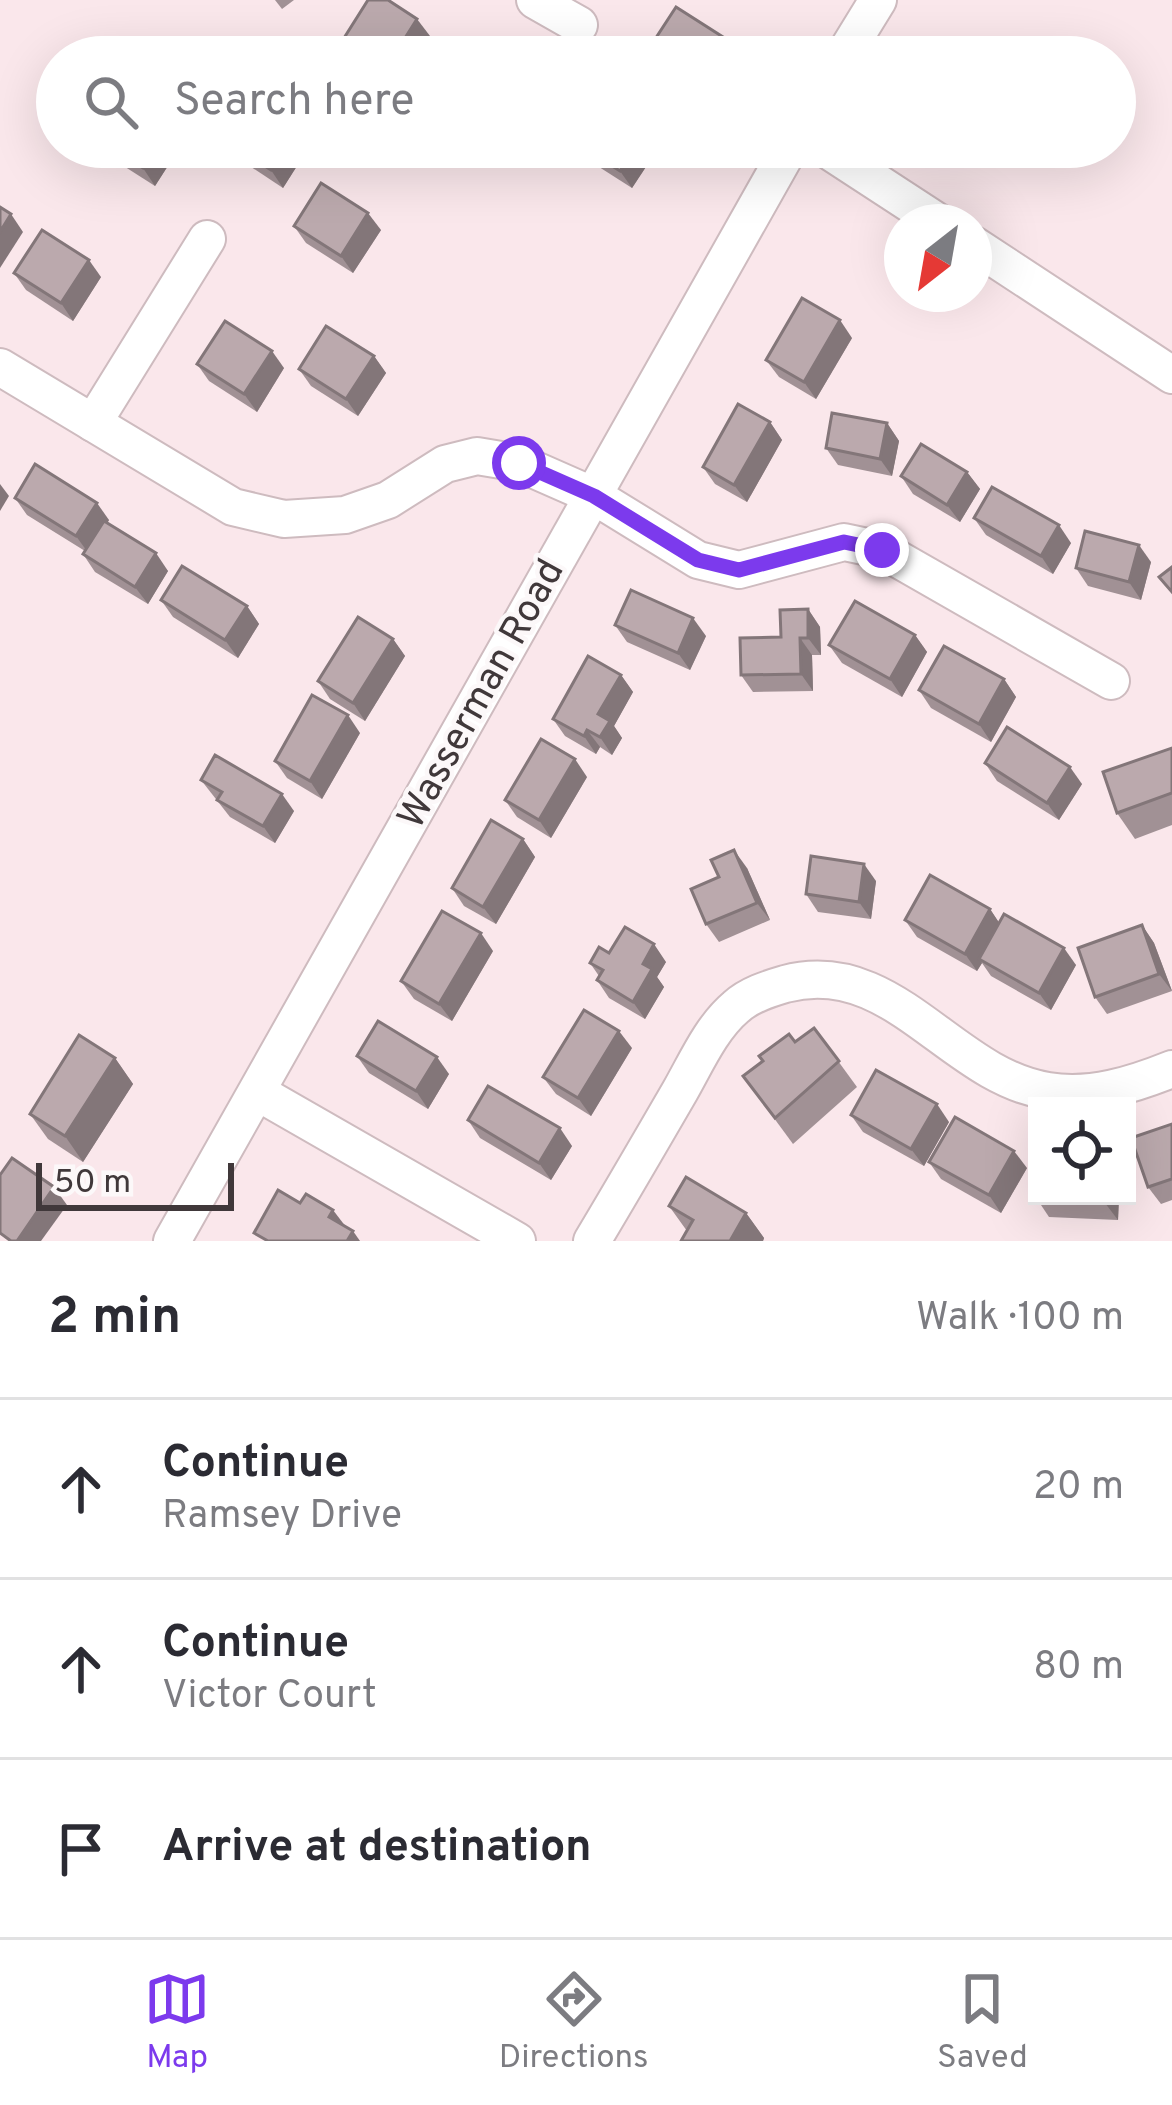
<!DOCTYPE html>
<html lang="en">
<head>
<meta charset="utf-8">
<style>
	body { margin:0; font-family:Overpass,sans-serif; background:#f7f7f7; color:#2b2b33 }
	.controls { position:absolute; right:36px; bottom:36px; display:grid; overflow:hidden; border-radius:0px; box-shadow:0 12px 48px #0002 }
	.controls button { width:108px; height:108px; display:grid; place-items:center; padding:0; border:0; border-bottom:3px solid #e1e1e2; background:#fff; color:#2b2b33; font:60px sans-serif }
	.compass { position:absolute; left:884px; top:204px; width:108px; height:108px; border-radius:50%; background:#fff; box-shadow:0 12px 48px #0002; rotate:211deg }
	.scale { position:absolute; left:36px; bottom:30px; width:198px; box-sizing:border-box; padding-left:12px; border:6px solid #40383a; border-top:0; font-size:33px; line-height:42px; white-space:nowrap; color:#40383a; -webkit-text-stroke:9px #fcf8f9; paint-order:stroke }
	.stop { position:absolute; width:36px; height:36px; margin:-27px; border:9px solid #7c3aed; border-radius:50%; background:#fff }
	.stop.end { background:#7c3aed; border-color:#fff; box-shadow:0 3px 12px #0008 }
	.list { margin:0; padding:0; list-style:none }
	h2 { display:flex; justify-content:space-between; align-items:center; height:156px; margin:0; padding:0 48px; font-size:51px }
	h2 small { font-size:39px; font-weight:400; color:#7c7c81 }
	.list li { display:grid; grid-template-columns:78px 1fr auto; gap:36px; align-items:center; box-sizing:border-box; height:180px; padding:0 48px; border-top:3px solid #e1e1e2 }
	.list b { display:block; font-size:45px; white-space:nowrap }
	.list p { margin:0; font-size:39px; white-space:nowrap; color:#7c7c81 }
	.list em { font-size:39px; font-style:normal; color:#7c7c81 }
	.icon { flex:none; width:66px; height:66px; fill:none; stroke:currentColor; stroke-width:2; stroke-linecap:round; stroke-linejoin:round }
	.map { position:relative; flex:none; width:1172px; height:1241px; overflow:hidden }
	.search { position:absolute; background:#fff; box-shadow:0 12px 48px #0002; left:36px; right:36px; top:36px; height:132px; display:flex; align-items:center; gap:30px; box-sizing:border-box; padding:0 42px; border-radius:66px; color:#7c7c81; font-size:45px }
	.sheet { height:696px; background:#fff }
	nav { display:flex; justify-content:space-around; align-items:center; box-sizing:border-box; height:168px; border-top:3px solid #e1e1e2; background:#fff; font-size:33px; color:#7c7c81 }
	nav a { display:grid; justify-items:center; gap:6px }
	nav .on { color:#7c3aed }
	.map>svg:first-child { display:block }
</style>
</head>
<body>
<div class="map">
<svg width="1172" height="1241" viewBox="0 0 1172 1241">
	<rect width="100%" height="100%" fill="#fae7eb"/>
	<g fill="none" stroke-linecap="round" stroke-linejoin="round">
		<defs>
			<g id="minor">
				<path d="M535,0L579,25"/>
				<path d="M843,57L878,0"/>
				<path d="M823,147L938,222"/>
				<path d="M974,245L1172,375"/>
				<path d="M0,367L233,507L284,519L345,515L388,500L445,464L477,456L519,463L594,496L698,560L739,570L844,542L882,550L1111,681"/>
				<path d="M93,423L207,239"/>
				<path d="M259,1093L517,1241"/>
				<path d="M172,1241L790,147"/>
				<path d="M592,1241C622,1191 651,1141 680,1091C696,1063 711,1028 736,1007C749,995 768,989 785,984C893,955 950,1076 1048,1091C1091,1098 1132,1085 1172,1069"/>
			</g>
		</defs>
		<use href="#minor" stroke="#cebbbf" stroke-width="40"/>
		<use href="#minor" stroke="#fff" stroke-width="36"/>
	</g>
	<g fill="#a19195">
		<path d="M275,0H294L282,9Z"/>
		<path d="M430,36L416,57H358L344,38Z"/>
		<path d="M102,147H180L155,186L108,156Z"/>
		<path d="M229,147H309L283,188L236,157Z"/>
		<path d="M577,147H659L632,188L585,158Z"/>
		<path d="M294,226L381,230L353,273L306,243Z"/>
		<path d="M14,273L101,277L73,321L26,290Z"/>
		<path d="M852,338L816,399L779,377L766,360Z"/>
		<path d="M374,356L386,373L358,416L311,386L299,369Z"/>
		<path d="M197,364L284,368L257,412L209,381Z"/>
		<path d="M770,422L782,440L747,502L715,484L703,467Z"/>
		<path d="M887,423L899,441L892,476L838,465L826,448Z"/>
		<path d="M967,472L980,489L960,522L913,494L901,476Z"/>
		<path d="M15,498L109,520L107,523L168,571L148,604L95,572L83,554L85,551L27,515Z"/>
		<path d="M974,518L1071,543L1053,574L986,535Z"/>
		<path d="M1151,562L1141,600L1088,586L1076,568Z"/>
		<path d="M161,600L247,606L259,624L238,658L173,617Z"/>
		<path d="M808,609L820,627L821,655H812L813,691L753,692L741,675Z"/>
		<path d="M615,625L706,636L690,670L627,642Z"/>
		<path d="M915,635L927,652L902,697L842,663L829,645Z"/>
		<path d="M393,639L405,656L365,721L330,699L318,681Z"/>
		<path d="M621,675L633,692L614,726L622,738L612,755L600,747L596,754L565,736L553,719Z"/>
		<path d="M1004,679L1016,697L991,742L931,708L919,690Z"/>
		<path d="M360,733L322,799L287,778L275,761Z"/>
		<path d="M1172,748V825L1135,839L1117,813Z"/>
		<path d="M985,763L1082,784L1059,820L997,781Z"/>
		<path d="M587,777L551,838L517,817L505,800Z"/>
		<path d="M201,780L294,811L275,843L230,817Z"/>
		<path d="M523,839L535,857L496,924L464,906L452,888Z"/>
		<path d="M747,868L770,920L719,942L706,924L719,877Z"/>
		<path d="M876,881L871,919L818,912L806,894Z"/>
		<path d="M990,909L999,923L1076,965L1051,1010L991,976L982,963L977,971L917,937L905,920Z"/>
		<path d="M1142,925L1154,943L1172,991L1107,1014L1095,997Z"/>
		<path d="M493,951L452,1021L414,999L401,981Z"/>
		<path d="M609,953L666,962L657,977L664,987L645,1019L609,998L597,980L599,976L590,963Z"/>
		<path d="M814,1028L857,1087L793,1144L743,1076Z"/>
		<path d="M632,1048L591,1116L556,1094L543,1077Z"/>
		<path d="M357,1056L449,1074L428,1109L369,1073Z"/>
		<path d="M115,1058L133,1084L83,1162L48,1139L30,1114Z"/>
		<path d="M851,1115L949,1122L924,1166L863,1132Z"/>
		<path d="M468,1120L572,1146L551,1180L480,1138Z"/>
		<path d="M1172,1124V1200L1161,1204L1148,1187Z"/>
		<path d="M929,1162L1027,1168L1001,1213L941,1179Z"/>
		<path d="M1119,1196L1118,1220L1049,1217L1037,1199Z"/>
		<path d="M669,1206L746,1213L764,1238L763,1241H681L687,1231Z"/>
	</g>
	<g fill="#837679">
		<path d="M417,19L430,36L416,57H393Z"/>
		<path d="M723,37L735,54L733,57H710Z"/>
		<path d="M156,147H180L155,186L143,168Z"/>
		<path d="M286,147H309L283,188L271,170Z"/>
		<path d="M635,147H659L632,188L620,171Z"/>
		<path d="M368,213L381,230L353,273L341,256Z"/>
		<path d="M11,214L23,232L0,268V232Z"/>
		<path d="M89,260L101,277L73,321L61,303Z"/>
		<path d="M840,320L852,338L816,399L804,382Z"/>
		<path d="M272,351L284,368L257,412L244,394Z"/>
		<path d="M374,356L386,373L358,416L346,399Z"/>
		<path d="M770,422L782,440L747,502L734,485Z"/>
		<path d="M887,423L899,441L892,476L880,459Z"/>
		<path d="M967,472L980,489L960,522L947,505Z"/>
		<path d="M0,484L9,496L0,511Z"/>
		<path d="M97,503L109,520L89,554L76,536Z"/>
		<path d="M1059,525L1071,543L1053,574L1041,556Z"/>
		<path d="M1139,545L1151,562L1141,600L1129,582Z"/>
		<path d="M156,553L168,571L148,604L135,587Z"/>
		<path d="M247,606L259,624L238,658L225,640Z"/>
		<path d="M808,609L820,627L821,655L808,638Z"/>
		<path d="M693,618L706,636L690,670L678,653Z"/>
		<path d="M915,635L927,652L902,697L890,679Z"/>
		<path d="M800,638L812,655L813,691L801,674Z"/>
		<path d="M393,639L405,656L365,721L353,703Z"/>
		<path d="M621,675L633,692L614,726L622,738L612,755L600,737L598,714Z"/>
		<path d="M1004,679L1016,697L991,742L979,724Z"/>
		<path d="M348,715L360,733L322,799L310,781Z"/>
		<path d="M587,730L600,747L596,754L584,736Z"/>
		<path d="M575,759L587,777L551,838L539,820Z"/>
		<path d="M1070,767L1082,784L1059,820L1047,803Z"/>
		<path d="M282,794L294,811L275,843L263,826Z"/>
		<path d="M523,839L535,857L496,924L483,907Z"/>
		<path d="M734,850L747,868L770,920L757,903Z"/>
		<path d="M864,864L876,881L871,919L859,902Z"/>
		<path d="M990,909L1002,927L979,959L982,963L977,971L965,954Z"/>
		<path d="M1142,925L1154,943L1172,991L1159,974Z"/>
		<path d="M481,933L493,951L452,1021L439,1004Z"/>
		<path d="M654,944L666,962L657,977L664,987L645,1019L633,1002L643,964Z"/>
		<path d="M1064,948L1076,965L1051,1010L1039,993Z"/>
		<path d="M619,1031L632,1048L591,1116L578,1098Z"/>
		<path d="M437,1057L449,1074L428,1109L416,1091Z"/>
		<path d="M115,1058L133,1084L83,1162L65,1136Z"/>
		<path d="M937,1104L949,1122L924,1166L911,1149Z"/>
		<path d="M560,1128L572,1146L551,1180L539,1163Z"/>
		<path d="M1014,1151L1027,1168L1001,1213L989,1195Z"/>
		<path d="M54,1187L67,1205L41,1241H17Z"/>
		<path d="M1106,1196H1119L1118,1220L1105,1203Z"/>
		<path d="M333,1210L346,1227L329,1217Z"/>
		<path d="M746,1213L764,1238L763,1241H730Z"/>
		<path d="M353,1231L360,1241H347Z"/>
	</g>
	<g fill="#bba9ad" stroke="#837679" stroke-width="3">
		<path d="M368,0H388L417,19L393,57H373L344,38Z"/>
		<path d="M676,7L723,37L710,57H659L648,50Z"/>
		<path d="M110,147H156L143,168Z"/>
		<path d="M235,147H286L271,170Z"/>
		<path d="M582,147H635L620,171Z"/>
		<path d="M321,183L368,213L341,256L294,226Z"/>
		<path d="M0,207L11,214L0,232Z"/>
		<path d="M42,230L89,260L61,303L14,273Z"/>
		<path d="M802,298L840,320L804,382L766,360Z"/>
		<path d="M225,321L272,351L244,394L197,364Z"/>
		<path d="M326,326L374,356L346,399L299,369Z"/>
		<path d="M738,404L770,422L734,485L703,467Z"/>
		<path d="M832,413L887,423L880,459L826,448Z"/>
		<path d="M921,444L967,472L947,505L901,476Z"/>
		<path d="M35,464L97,503L76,536L15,498Z"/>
		<path d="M992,487L1059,525L1041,556L974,518Z"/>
		<path d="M104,521L156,553L135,587L83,554Z"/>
		<path d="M1085,531L1139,545L1129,582L1076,568Z"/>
		<path d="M182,566L247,606L225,640L161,600Z"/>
		<path d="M1172,567V592L1159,577Z"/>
		<path d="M631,590L693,618L678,653L615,625Z"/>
		<path d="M855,601L915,635L890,679L829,645Z"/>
		<path d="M808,609V638H800L801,674L741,675L740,638L781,637L780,610Z"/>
		<path d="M358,617L393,639L353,703L318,681Z"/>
		<path d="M944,646L1004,679L979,724L919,690Z"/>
		<path d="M588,656L621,675L598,714L610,721L600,737L587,730L584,736L553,719Z"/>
		<path d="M312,695L348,715L310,781L275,761Z"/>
		<path d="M1007,727L1070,767L1047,803L985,763Z"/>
		<path d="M541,739L575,759L539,820L505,800Z"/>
		<path d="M1172,748V793L1117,813L1103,772Z"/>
		<path d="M215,755L282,794L263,826L217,800L222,792L201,780Z"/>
		<path d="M491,820L523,839L483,907L452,888Z"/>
		<path d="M734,850L757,903L706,924L691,889L719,877L711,860Z"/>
		<path d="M811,856L864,864L859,902L806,894Z"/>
		<path d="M930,875L990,909L965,954L905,920Z"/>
		<path d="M442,911L481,933L439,1004L401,981Z"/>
		<path d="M1004,914L1064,948L1039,993L979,959Z"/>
		<path d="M1142,925L1159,974L1095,997L1078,948Z"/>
		<path d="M625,927L654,944L643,964L652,969L633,1002L597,980L603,970L590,963L599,947L609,953Z"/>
		<path d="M584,1010L619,1031L578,1098L543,1077Z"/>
		<path d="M378,1021L437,1057L416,1091L357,1056Z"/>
		<path d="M814,1028L839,1061L775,1118L743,1076L763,1061L759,1056L789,1034L795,1042Z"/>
		<path d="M79,1035L115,1058L65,1136L30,1114Z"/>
		<path d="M876,1070L937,1104L911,1149L851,1115Z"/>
		<path d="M488,1086L560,1128L539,1163L468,1120Z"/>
		<path d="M955,1117L1014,1151L989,1195L929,1162Z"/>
		<path d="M1172,1124V1179L1148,1187L1131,1138Z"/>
		<path d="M12,1158L54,1187L17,1241H11L0,1233V1175Z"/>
		<path d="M686,1177L746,1213L730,1241H681L693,1220L669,1206Z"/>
		<path d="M278,1190L300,1203L306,1194L333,1210L329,1217L353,1231L347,1241H268L254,1233Z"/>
		<path d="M1037,1190V1196H1106L1105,1203L1037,1199Z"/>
	</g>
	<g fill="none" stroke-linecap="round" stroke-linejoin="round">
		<path stroke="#7c3aed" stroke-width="15" d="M519,463L594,496L698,560L739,570L844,542L882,550"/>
	</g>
	<g text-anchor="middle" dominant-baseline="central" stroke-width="9" stroke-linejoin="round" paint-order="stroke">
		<g font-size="39" fill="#40383a" stroke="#fcf8f9">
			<text transform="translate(483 695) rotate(-61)">Wasserman Road</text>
		</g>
	</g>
</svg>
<div class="controls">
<button><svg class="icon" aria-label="locate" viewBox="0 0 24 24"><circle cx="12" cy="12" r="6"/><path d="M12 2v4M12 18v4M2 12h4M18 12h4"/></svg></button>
</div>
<svg class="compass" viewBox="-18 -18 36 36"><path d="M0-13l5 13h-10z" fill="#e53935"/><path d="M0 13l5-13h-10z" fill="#7c7c81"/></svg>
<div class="scale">50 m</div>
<div class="stop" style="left:519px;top:463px"></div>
<div class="stop end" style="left:882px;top:550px"></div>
<div class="search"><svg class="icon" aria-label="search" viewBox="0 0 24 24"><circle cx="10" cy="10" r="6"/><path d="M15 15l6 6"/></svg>Search here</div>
</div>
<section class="sheet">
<h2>2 min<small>Walk · 100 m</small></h2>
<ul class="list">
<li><svg class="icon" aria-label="ahead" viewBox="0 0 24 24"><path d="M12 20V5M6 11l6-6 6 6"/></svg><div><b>Continue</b><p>Ramsey Drive</p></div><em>20 m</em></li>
<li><svg class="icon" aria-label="ahead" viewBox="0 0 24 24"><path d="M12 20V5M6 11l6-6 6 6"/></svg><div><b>Continue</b><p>Victor Court</p></div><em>80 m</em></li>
<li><svg class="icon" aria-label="arrive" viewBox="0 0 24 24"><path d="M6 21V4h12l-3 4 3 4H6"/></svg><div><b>Arrive at destination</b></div></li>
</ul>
</section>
<nav>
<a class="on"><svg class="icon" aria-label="map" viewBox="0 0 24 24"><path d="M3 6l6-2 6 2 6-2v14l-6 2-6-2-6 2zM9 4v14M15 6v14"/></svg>Map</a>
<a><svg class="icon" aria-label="directions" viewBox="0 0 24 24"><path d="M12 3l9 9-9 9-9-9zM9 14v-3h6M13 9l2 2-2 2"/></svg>Directions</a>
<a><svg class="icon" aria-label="saved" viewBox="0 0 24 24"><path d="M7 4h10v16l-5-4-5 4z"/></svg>Saved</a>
</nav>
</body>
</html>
